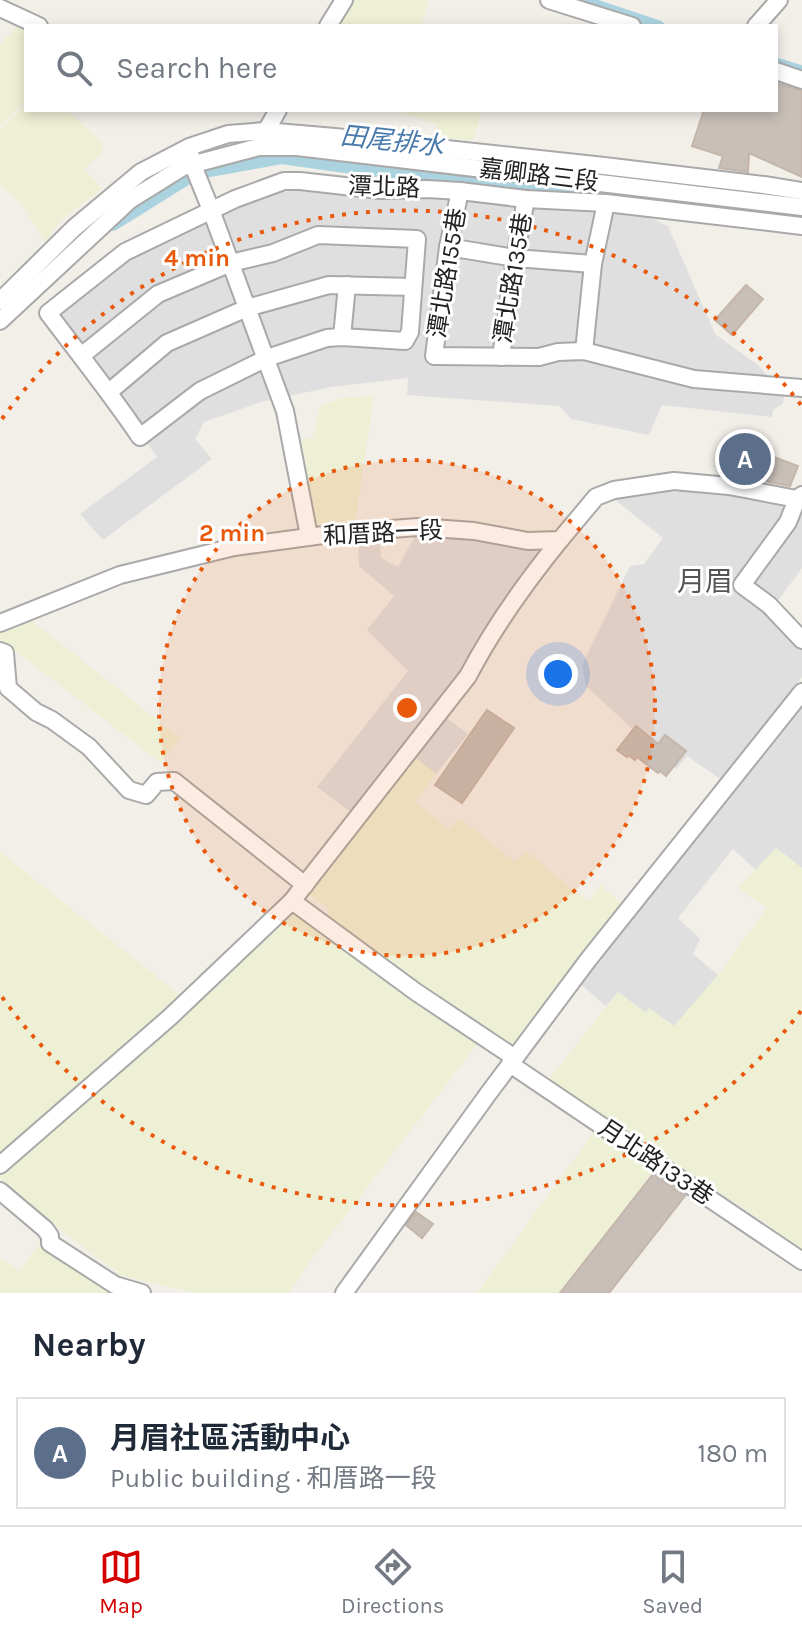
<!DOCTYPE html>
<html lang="en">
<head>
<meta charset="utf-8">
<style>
	body { margin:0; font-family:Karla,"Noto Sans TC",sans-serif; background:#f6f6f7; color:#1f2937 }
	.you { position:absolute; left:558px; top:674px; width:28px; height:28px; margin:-20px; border:6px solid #fff; border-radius:50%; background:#1a73e8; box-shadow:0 0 0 12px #1a73e833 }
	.badge { display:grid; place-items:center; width:52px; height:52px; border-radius:50%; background:#d40000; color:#fff; font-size:26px; font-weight:700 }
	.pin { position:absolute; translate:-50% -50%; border:4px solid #fff; box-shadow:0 2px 8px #0006 }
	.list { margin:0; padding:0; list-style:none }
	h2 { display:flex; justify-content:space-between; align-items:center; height:104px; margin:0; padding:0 32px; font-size:34px }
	h2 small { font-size:26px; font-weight:400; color:#747a83 }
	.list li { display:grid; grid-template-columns:52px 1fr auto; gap:24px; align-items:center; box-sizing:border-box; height:112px; margin:0 16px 16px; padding:0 16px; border:2px solid #e0e1e3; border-radius:0px }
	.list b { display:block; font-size:30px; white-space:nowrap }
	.list p { margin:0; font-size:26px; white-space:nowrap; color:#747a83 }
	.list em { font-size:26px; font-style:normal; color:#747a83 }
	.icon { flex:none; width:44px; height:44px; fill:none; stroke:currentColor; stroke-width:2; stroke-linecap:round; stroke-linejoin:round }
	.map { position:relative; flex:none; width:802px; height:1293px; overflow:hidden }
	.search { position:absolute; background:#fff; box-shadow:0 4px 12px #0003; left:24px; right:24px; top:24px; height:88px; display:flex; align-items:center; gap:20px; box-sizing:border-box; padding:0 28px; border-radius:0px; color:#747a83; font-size:30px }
	.sheet { height:232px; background:#fff }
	nav { display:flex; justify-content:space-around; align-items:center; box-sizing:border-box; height:112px; border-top:2px solid #e0e1e3; background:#fff; font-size:22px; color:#747a83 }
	nav a { display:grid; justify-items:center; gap:4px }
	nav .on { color:#d40000 }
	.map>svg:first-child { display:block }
</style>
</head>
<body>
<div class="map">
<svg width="802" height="1293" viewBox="0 0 802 1293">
	<rect width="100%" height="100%" fill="#f2efe9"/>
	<g fill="#e0dfdf">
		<path d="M310,188L452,193L649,217L668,226L715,334L759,366L764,372L785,392L783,403L773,410L772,417L662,405L649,435L571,419L559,406L407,395L408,378L331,387L261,402L204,422L195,439L212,459L103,540L80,514L157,457L53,315L121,258L252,197Z"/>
		<path d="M707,490L802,507V568L780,598L767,609L802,644V677L722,780L687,756L676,769L586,686L582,665L630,566L644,564L663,538L615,500L619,494Z"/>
		<path d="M358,531H379L381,558L398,567L418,531L548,544L437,711L468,734L436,774L404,749L355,815L317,787L408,671L367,630L394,596L359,566Z"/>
		<path d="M802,696V868L776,848L756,870L733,849L678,918L700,939L693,954L718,975L674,1026L649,1008L646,1013L618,992L606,1006L578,982Z"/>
	</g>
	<g fill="#eef0d5">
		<path d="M350,0H429L421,26H335Z"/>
		<path d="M22,22L26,26V101L0,126V44Z"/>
		<path d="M26,105V110H67L104,144L101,154L84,169L102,189L63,218L45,242L21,203L0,185V130Z"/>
		<path d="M393,110H482L474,138L469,141L434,136L437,124Z"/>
		<path d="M374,396L355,524L320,526L317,523L301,439L313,437L320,407L341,398Z"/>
		<path d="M26,616L180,738L161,763L0,639V629Z"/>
		<path d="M414,756L436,774L415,802L450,830L459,818L514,861L527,852L585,899L589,900L601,885L622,904L513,1052L327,917L330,909L307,893Z"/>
		<path d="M776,848L802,868V1255L767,1224L549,1079L618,992L646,1013L649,1008L674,1026L718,975L767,908L738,888Z"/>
		<path d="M0,852L180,995L36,1128L0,1158Z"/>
		<path d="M294,911L478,1043L315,1255L289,1293H194L120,1275L57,1227L0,1178V1172Z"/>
		<path d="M596,1129L655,1169L562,1293H477Z"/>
		<path d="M44,1239L128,1293H0V1258L19,1271Z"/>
	</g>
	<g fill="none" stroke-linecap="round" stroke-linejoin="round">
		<g stroke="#aad3df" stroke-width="11">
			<path d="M581,0L659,26"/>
			<path d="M776,63L802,71"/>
		</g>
		<path stroke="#aad3df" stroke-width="18" d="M112,222L194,171L282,155L374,168L636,198L775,211"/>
	</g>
	<g fill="#c7bfb8" stroke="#c4b6ab" stroke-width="2">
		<path d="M776,83L802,91V177L749,153L748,172L719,168L723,156L692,146L704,110H776Z"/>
		<path d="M746,285L763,299L732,335L715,320Z"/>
		<path d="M746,442L758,451L798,466L790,486L769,482L732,468L740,447Z"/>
		<path d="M487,710L514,728L462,803L435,785Z"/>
		<path d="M636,726L658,744L665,735L686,751L666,776L660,771L658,773L637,757L635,760L628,755L627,757L617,750Z"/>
		<path d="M653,1174L685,1196L609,1293H560Z"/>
		<path d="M416,1212L433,1224L422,1238L406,1225Z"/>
	</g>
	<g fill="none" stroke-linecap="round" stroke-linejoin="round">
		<defs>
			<g id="minor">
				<path d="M549,0L632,26"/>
				<path d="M0,8L39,26"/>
				<path d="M328,26L344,0"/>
				<path d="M756,26L779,0"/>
				<path d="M776,71L802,80"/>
				<path d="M262,138L278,110"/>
				<path d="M190,152L192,163L211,210L285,411L309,536"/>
				<path d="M460,191L448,247L434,356L539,357L558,352L584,351L694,379L802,388"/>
				<path d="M448,247L515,258L593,264"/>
				<path d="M0,301L74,228L141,172L189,147L228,134L265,131L335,137L604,166L764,185L802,191"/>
				<path d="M0,321L130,200L183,167L259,147H297L802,207"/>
				<path d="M342,337L347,285"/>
				<path d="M584,351L593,264L606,203"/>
				<path d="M81,356L158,294L231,263L273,253L318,235L417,239L410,332L405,341L342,337L327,338L267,358L200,391L140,437C111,394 79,354 48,313L125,252L235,199L284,181H300L380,190L427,189L460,191L526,199L606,203L802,226"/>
				<path d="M501,357L515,258L526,199"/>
				<path d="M109,392L167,343L247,308L329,285L413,287"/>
				<path d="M797,499L788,522L742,585L769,605L802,640"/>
				<path d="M0,623L120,575L234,547L338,533L418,527L474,531L528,541L560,540L596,497L614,490L674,481L729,486L797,499L802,495"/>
				<path d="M0,651L5,653L8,688L36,712L52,720L89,747L129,790L146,795L157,782L174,781L305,885"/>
				<path d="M292,901L416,992L515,1058"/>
				<path d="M510,1064L802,1261"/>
				<path d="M0,1165L169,1018L292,901L468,676C493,628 526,582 560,540"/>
				<path d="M0,1191L45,1229L50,1236V1243L115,1285L142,1293"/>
				<path d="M344,1293L488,1094L588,960L802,692"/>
			</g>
		</defs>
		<use href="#minor" stroke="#a9a9a9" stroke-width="20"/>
		<use href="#minor" stroke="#fff" stroke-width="16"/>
	</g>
	<circle cx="407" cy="708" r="248" fill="#e8590c" fill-opacity=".12"/>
	<g fill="none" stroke="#e8590c" stroke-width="4" stroke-dasharray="4 8">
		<circle cx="407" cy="708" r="248"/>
		<path d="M801 1011A497 497 0 0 1 2 997M2 419A497 497 0 0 1 801 405"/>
	</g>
	<g text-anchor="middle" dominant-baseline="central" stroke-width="6" stroke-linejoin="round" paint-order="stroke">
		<g font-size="24" fill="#222" stroke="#fff">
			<text transform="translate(539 175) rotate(7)">嘉卿路三段</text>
			<text transform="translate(384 187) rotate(2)">潭北路</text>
			<text transform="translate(447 273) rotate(-81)">潭北路155巷</text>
			<text transform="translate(513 278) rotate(-81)">潭北路135巷</text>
			<text transform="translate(383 533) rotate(-3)">和厝路一段</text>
			<text transform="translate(656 1162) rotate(34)">月北路133巷</text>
		</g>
		<g font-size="26" font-style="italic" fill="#4a7aab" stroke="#fff">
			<text transform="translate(392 141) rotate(6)">田尾排水</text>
		</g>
		<g font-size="28" fill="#555" stroke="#fff">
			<text x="705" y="581">月眉</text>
		</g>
	</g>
	<circle cx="407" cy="708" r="12" fill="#e8590c" stroke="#fff" stroke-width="4"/>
	<g font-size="24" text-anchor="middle" font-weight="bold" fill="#e8590c" stroke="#fff" stroke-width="6" stroke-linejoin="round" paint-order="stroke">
		<text x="197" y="266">4 min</text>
		<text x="232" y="541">2 min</text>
	</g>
</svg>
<div class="you"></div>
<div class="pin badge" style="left:745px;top:459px;background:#5c6f8a">A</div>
<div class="search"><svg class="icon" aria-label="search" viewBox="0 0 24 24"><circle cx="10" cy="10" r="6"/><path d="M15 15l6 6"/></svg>Search here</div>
</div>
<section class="sheet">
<h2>Nearby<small></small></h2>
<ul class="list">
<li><span class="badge" style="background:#5c6f8a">A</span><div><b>月眉社區活動中心</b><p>Public building · 和厝路一段</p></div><em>180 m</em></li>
</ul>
</section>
<nav>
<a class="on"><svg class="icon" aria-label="map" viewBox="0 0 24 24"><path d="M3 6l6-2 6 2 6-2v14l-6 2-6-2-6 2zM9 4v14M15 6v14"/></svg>Map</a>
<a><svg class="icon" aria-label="directions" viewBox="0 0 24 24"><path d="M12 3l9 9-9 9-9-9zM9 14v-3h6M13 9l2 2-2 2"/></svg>Directions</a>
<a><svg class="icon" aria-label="saved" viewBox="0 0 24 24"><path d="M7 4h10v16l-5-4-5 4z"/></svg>Saved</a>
</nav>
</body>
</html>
